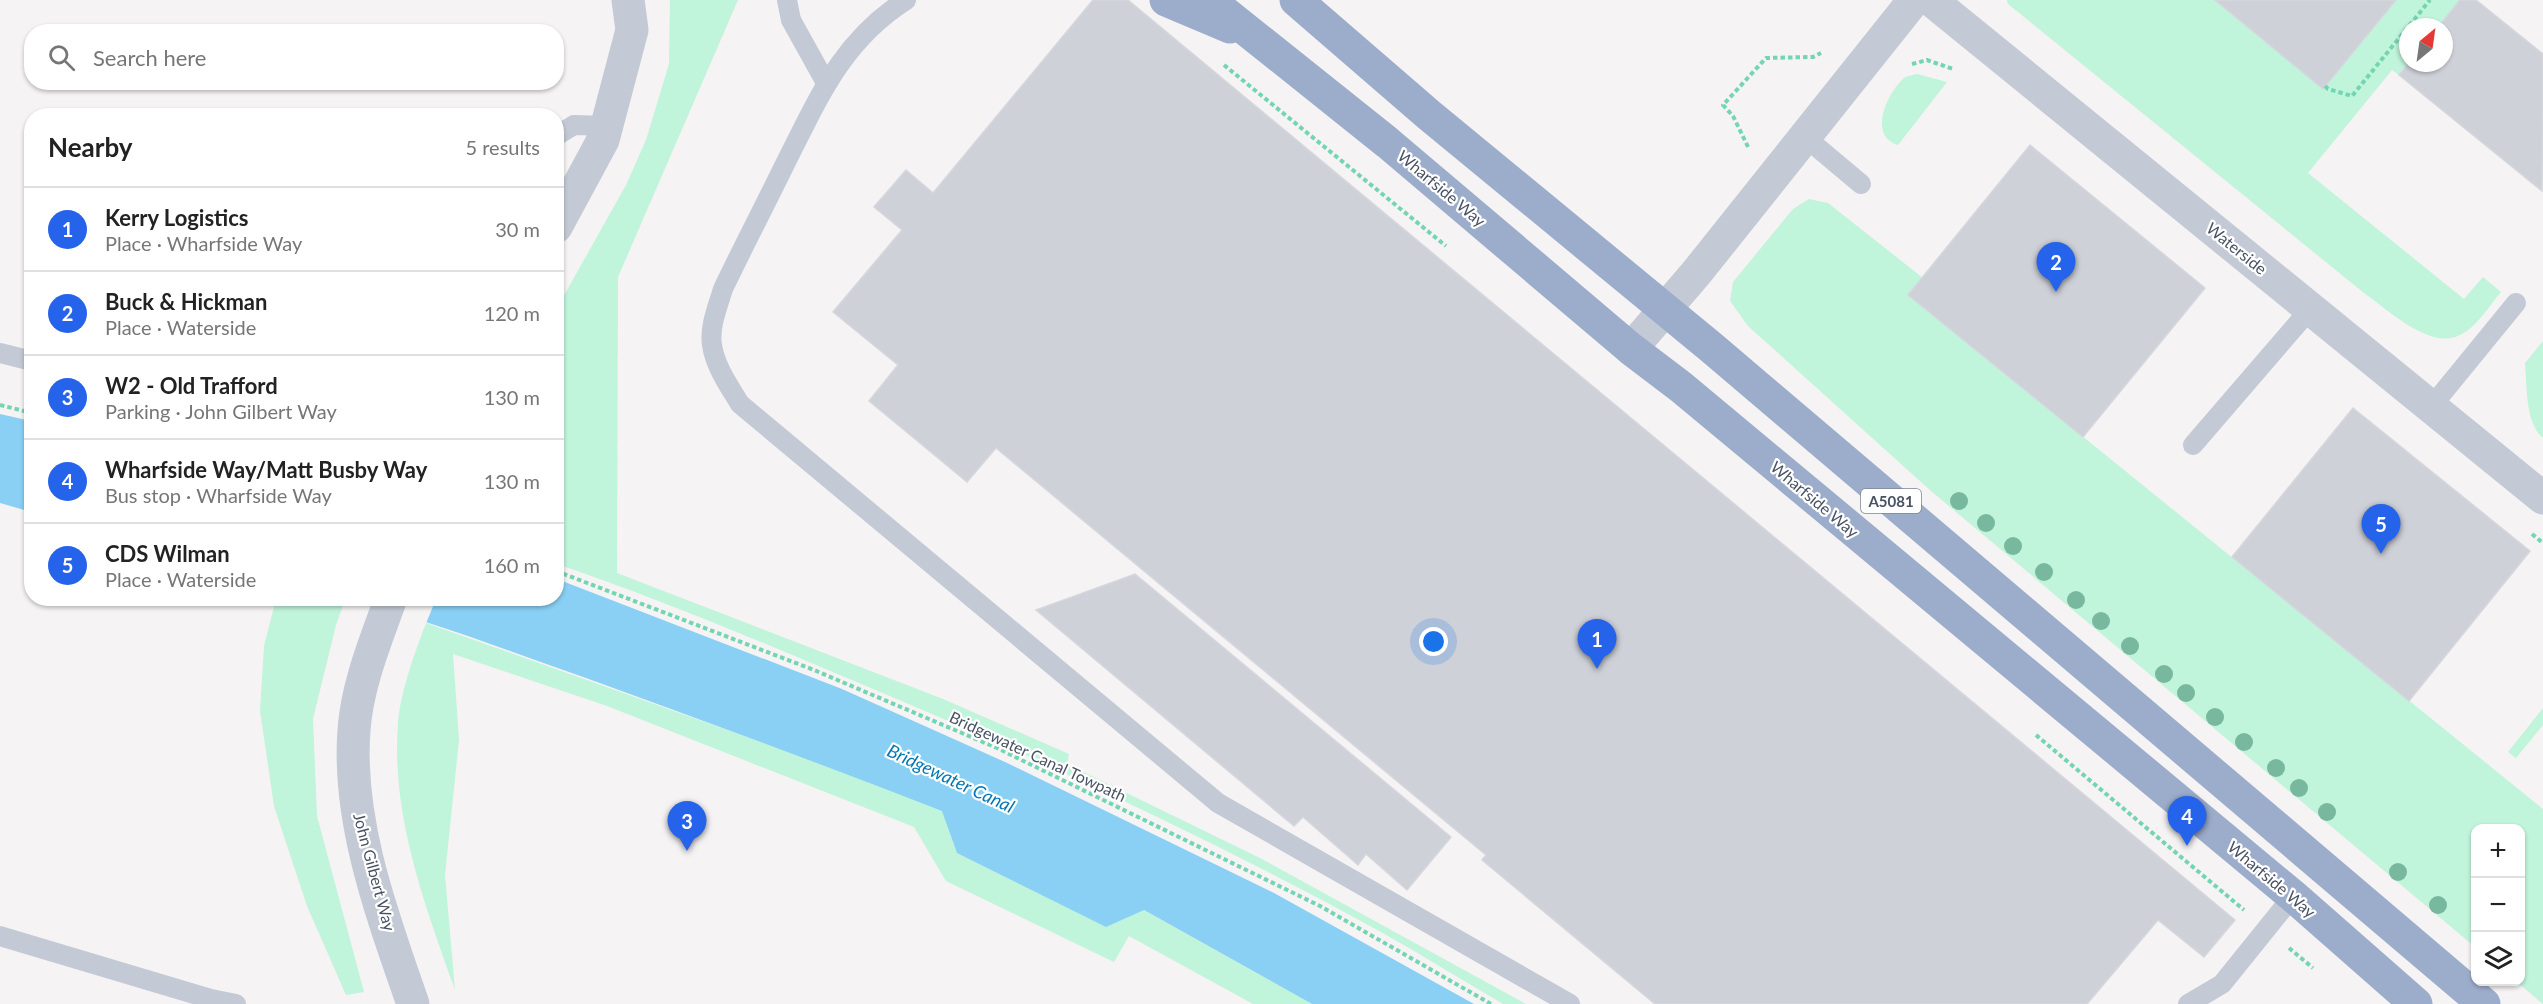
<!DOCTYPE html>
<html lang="en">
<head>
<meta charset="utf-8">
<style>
	body { margin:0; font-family:Lato,sans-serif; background:#f6f6f6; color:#222 }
	.controls { position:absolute; right:18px; bottom:18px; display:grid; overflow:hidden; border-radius:12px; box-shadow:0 2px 4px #0004 }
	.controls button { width:54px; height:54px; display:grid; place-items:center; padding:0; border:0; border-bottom:2px solid #e0e0e0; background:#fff; color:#222; font:30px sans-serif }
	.compass { position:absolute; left:2399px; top:18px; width:54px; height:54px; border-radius:50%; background:#fff; box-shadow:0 2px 4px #0004; rotate:29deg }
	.you { position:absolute; left:1434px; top:642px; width:21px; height:21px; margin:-15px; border:4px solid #fff; border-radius:50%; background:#1a73e8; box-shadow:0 0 0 9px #1a73e833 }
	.badge { display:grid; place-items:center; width:39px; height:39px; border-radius:50%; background:#2563eb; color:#fff; font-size:20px; font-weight:700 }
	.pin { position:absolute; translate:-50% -50px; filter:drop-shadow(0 2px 3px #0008) }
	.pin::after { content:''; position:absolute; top:32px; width:21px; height:18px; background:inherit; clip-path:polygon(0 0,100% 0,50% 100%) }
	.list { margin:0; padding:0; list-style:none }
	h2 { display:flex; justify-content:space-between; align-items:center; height:78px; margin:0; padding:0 24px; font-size:26px }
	h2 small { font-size:20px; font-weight:400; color:#767676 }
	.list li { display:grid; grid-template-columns:39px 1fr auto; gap:18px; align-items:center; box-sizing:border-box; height:84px; padding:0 24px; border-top:2px solid #e0e0e0 }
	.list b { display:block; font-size:22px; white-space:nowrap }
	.list p { margin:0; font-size:20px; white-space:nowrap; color:#767676 }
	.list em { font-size:20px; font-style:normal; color:#767676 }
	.icon { flex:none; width:33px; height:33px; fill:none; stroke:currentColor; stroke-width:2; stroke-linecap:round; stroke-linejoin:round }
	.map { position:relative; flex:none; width:2543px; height:1004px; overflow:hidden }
	.search { position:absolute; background:#fff; box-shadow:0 2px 4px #0004; left:24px; top:24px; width:540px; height:66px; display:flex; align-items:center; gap:15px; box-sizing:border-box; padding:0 21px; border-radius:24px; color:#767676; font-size:22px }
	.panel { position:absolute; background:#fff; box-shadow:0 2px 4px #0004; left:24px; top:108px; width:540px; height:498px; border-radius:24px }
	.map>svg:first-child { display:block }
</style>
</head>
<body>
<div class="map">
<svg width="2543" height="1004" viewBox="0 0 2543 1004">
	<rect width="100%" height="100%" fill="#f5f3f3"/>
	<g fill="#c0f4db">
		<path d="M670,0H738L618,277L617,573L943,699L1069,754L1067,764L1260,858L1526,1004H1503C1462,980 1422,955 1381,932C1204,835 1021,750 835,673C743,634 651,596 557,564V308L626,185L646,140L669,64Z"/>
		<path d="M2007,0H2215L2323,89L2396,0H2460L2438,27H2408L2409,63L2399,75L2392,70L2308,173L2464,299L2483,277L2501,292C2489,306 2477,327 2460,335C2431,351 2387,309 2364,293L2008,4Z"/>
		<path d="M1917,74L1947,82L1898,145C1867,135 1888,92 1904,78C1907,76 1913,75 1917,74Z"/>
		<path d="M1809,199L1828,203L1923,278L1909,296L2543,809V1004L2517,982H2520V828H2476L2475,947L1931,491L1748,326L1730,301L1733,282L1793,209Z"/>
		<path d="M2543,341V438C2525,423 2527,385 2525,363Z"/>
		<path d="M340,598L345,600L336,625L313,719L317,816L364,992L346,995L307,906L274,806L260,711L264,646L276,599Z"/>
		<path d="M426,623L809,759L943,811L957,853L1144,910L1312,1004H1253L1129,936L1114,962L946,881L914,827L607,706L453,654L459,740L445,875L455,990C425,905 391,816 398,724C400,693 415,652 426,623Z"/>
		<path d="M2543,708V725L2516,758L2508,752Z"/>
	</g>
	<g fill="#89d0f4">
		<path d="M0,414L31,421V512L0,503Z"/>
		<path d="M557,579L842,689L1005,762L1274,893L1474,1004H1312L1144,910L1106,927L957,853L942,811C824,765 705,721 586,678C505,650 424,617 340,599L556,598Z"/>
	</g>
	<path fill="#f5f3f3" d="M346,598L436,599L425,626L344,602Z"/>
	<g fill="#ced1d8" stroke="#d6d7de" stroke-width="1.5">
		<path d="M1093,0H1128L2235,920L2204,957L2158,920L2087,1004H1655L1482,860L1486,855L996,448L967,482L869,401L898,365L833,312L902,230L874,207L906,170L933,193Z"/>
		<path d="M2215,0H2396L2323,89Z"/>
		<path d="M2460,0H2476L2543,54L2542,191L2399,75L2409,63H2444V27H2438Z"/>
		<path d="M2030,145L2205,288L2083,437L1908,295Z"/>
		<path d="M2353,408L2530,551L2409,701L2232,557Z"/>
		<path d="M1135,574L1451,837L1407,890L1366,854L1358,865L1303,817L1294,826L1036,610Z"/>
	</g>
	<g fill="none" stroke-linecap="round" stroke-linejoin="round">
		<g stroke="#74d5b2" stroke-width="4" stroke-dasharray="4.5 3" stroke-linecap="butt">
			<path d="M1912,64L1927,60L1953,69"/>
			<path d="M1224,65L1446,246"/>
			<path d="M2325,86L2328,89L2352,96L2430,0"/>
			<path d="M1748,147L1733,116L1723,105L1766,58L1813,57L1821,53"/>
			<path d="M0,405L32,413"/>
			<path d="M2532,534L2543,543"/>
			<path d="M556,571L814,670L997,748L1320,906L1491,1004"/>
			<path d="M2036,735L2244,910"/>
			<path d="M2289,948L2313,968"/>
		</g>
		<g stroke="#c3cad5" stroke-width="20">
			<path d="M787,0L791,20L826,83"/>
			<path d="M906,0C842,41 819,97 786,162C765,205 743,247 723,289C718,306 709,327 712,345C715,366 729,386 740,404L1218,803L1570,1004"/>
			<path d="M556,136L574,125L608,126"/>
			<path d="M1805,137L1861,184"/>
			<path d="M0,353L32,361"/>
			<path d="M2431,407L2516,303"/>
			<path d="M2193,445L2311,308"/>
			<path d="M0,936L211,999L236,1004"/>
			<path d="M2188,1004L2222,984L2293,896"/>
		</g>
		<g stroke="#c3cad5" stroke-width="33">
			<path d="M1931,0L2543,498"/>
			<path d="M556,227L603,140L632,30L628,0"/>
			<path d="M1631,349L1697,272L1914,0"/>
			<path d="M391,598C376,640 357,685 354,730C347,823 383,917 413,1004"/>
		</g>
		<g stroke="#9cadcc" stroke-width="33">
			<path d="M1166,0L1230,27"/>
			<path d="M1209,0L1388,143L1631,349L1681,387L2293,896L2416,1004"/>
			<path d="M1296,0L1429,115L1712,348L2484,1004"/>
		</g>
	</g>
	<g fill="#77b89f">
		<circle cx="1959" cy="501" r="9"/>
		<circle cx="1986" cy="523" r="9"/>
		<circle cx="2013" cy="546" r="9"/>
		<circle cx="2044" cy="572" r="9"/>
		<circle cx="2076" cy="600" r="9"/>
		<circle cx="2101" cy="621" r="9"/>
		<circle cx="2130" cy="646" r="9"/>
		<circle cx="2164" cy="674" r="9"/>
		<circle cx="2186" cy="693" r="9"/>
		<circle cx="2215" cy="717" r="9"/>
		<circle cx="2244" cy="742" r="9"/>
		<circle cx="2276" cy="768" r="9"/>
		<circle cx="2299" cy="788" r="9"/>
		<circle cx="2327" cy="812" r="9"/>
		<circle cx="2398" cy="872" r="9"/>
		<circle cx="2438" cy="905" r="9"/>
	</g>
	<g text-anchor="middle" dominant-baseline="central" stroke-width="4.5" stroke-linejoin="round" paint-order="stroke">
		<rect fill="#fff" stroke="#7f8691" stroke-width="1.5" x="1861" y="489" width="60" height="24" rx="4.5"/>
		<g font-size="15" font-weight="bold" fill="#485262">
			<text x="1891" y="501">A5081</text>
		</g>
		<g font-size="16" fill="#485262" stroke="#fff">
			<text transform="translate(1442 188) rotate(40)">Wharfside Way</text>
			<text transform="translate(2237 248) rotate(39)">Waterside</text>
			<text transform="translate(1815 499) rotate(40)">Wharfside Way</text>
			<text transform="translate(1038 756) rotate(25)">Bridgewater Canal Towpath</text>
			<text transform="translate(375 872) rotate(75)">John Gilbert Way</text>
			<text transform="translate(2272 879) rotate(40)">Wharfside Way</text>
		</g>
		<g font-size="18" font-style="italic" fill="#0178b4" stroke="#fff">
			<text transform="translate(951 778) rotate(25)">Bridgewater Canal</text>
		</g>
	</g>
</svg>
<div class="controls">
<button>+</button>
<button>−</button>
<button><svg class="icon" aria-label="layers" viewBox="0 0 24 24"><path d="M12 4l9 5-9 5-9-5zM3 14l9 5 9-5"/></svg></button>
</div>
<svg class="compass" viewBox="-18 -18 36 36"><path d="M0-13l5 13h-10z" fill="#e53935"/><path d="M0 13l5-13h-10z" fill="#767676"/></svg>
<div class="you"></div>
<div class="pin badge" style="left:1597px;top:669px">1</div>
<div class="pin badge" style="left:2056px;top:292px">2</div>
<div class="pin badge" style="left:687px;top:851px">3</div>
<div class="pin badge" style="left:2187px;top:846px">4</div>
<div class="pin badge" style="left:2381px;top:554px">5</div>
<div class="search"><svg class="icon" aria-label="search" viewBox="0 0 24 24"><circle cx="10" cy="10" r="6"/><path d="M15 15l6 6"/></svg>Search here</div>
<section class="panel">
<h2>Nearby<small>5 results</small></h2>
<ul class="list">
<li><span class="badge">1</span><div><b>Kerry Logistics</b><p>Place · Wharfside Way</p></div><em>30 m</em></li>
<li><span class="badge">2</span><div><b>Buck &amp; Hickman</b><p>Place · Waterside</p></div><em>120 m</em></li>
<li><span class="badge">3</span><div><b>W2 - Old Trafford</b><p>Parking · John Gilbert Way</p></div><em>130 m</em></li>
<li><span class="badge">4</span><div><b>Wharfside Way/Matt Busby Way</b><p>Bus stop · Wharfside Way</p></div><em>130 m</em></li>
<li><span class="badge">5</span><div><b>CDS Wilman</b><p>Place · Waterside</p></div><em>160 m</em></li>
</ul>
</section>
</div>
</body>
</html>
